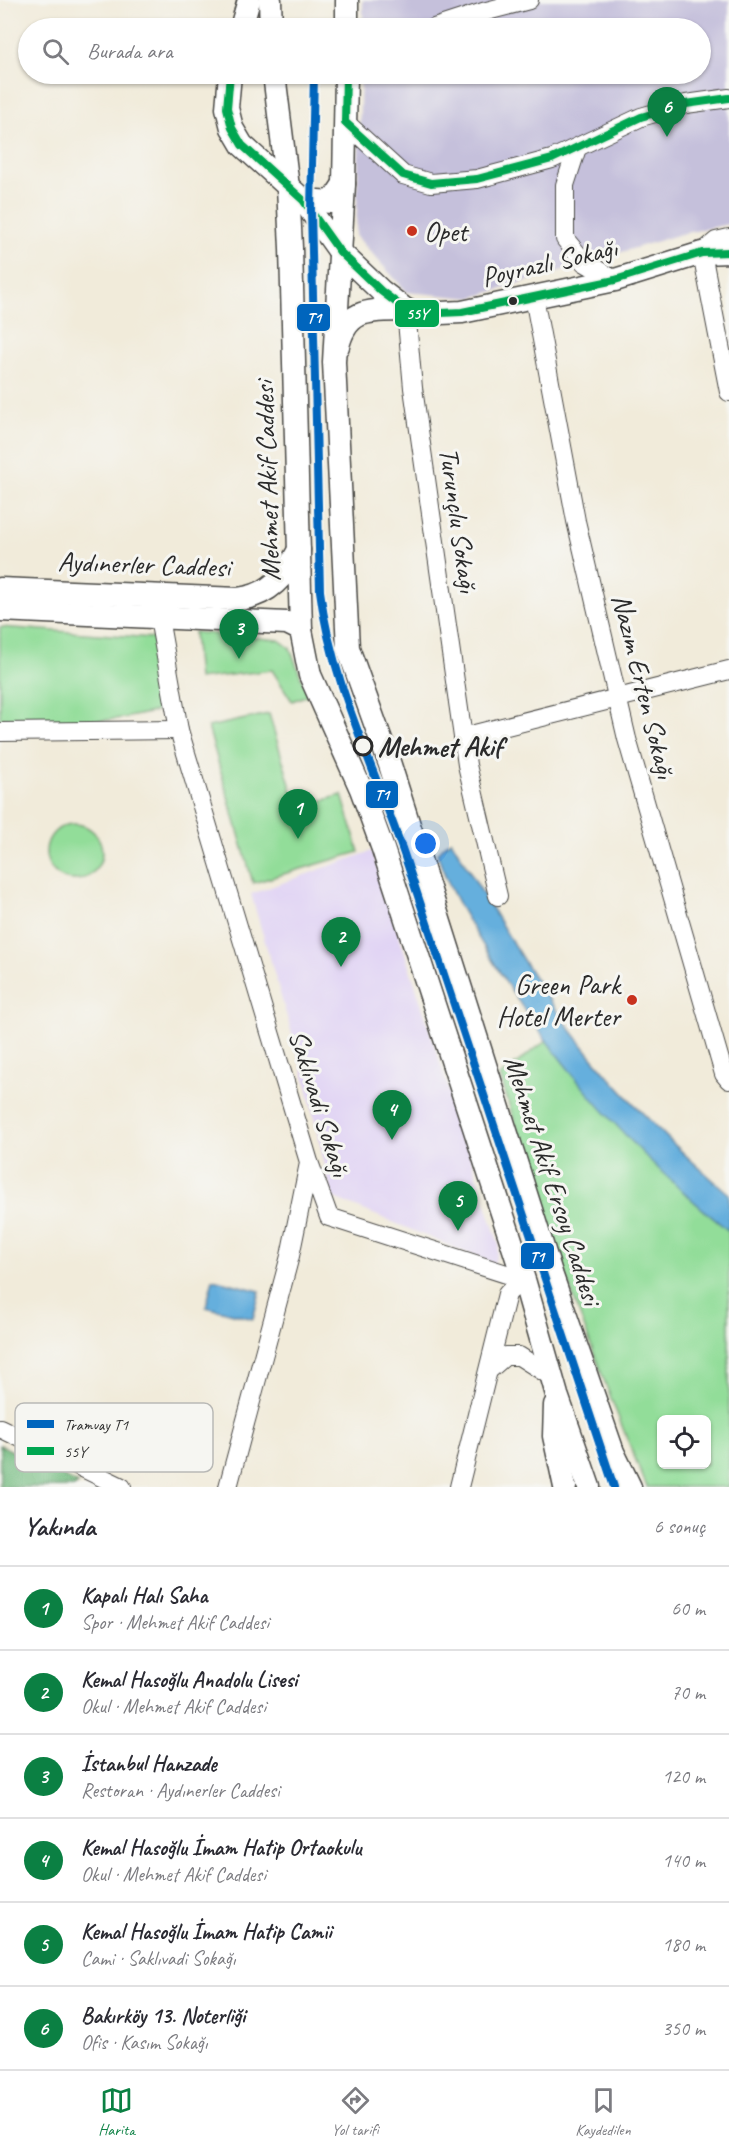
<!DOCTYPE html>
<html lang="tr">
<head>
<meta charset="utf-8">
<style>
	body { margin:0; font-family:Caveat,sans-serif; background:#f7f7f7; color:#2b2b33 }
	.controls { position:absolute; right:18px; bottom:18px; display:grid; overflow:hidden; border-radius:9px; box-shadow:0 2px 4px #0004 }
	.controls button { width:54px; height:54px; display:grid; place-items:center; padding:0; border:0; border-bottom:2px solid #e1e1e2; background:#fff; color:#2b2b33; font:30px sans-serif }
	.you { position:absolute; left:426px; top:844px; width:21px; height:21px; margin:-15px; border:4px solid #fff; border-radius:50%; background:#1a73e8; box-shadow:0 0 0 9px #1a73e833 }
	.badge { display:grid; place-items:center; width:39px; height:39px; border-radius:50%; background:#0b8043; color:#fff; font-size:20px; font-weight:700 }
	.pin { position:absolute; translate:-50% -50px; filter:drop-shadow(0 2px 3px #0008) }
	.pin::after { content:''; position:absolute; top:32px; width:21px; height:18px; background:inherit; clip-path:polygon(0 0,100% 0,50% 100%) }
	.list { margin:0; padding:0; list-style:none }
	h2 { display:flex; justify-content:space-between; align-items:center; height:78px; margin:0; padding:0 24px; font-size:26px }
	h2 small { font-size:20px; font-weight:400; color:#7c7c81 }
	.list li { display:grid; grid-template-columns:39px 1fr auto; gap:18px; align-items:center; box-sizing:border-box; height:84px; padding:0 24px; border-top:2px solid #e1e1e2 }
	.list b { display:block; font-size:22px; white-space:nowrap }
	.list p { margin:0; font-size:20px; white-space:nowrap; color:#7c7c81 }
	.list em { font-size:20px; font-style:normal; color:#7c7c81 }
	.icon { flex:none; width:33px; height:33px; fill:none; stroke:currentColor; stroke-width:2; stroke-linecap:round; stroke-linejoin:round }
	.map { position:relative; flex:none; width:729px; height:1487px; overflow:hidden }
	.search { position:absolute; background:#fff; box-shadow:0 2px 4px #0004; left:18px; right:18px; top:18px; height:66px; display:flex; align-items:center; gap:15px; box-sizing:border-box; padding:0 21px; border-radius:33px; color:#7c7c81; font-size:22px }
	.sheet { height:582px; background:#fff }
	nav { display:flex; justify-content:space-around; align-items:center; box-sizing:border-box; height:84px; border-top:2px solid #e1e1e2; background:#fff; font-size:16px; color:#7c7c81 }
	nav a { display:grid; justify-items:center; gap:3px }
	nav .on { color:#0b8043 }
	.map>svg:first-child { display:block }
</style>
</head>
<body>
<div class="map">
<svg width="729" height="1487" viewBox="0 0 729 1487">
	<rect width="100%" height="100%" fill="#f6f6f2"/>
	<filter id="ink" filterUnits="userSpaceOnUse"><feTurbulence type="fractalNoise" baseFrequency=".0167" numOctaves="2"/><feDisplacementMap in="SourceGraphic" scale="12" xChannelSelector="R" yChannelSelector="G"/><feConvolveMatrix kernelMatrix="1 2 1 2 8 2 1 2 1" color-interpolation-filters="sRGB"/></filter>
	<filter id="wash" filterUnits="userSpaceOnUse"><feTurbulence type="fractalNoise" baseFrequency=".008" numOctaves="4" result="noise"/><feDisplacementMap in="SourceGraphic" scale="24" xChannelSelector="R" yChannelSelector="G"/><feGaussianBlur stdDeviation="1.35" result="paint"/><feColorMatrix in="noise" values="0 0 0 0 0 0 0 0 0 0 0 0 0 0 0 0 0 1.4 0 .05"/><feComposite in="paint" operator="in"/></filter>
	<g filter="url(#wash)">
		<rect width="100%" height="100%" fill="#f1ebda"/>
		<path fill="#e1d4f4" d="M372,851L499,1245L494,1264L332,1197L306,1082L251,894Z"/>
		<path fill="#c5c0db" d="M363,0H729V224L681,234L471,298L407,292L356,236L361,74H700V28H363Z"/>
		<g fill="#92dd99" stroke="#5e8462" stroke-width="1.5" fill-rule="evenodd">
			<path d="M0,627L153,638L167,708C112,725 57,724 0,719Z"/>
			<path d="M194,632L279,640L290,648L308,695L292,701L272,670L198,679Z"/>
			<path d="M269,714L297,808L342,795L359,852L253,883L208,727Z"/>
			<circle cx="74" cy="852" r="28"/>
			<path d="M547,1040C602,1109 660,1176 729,1231V1487H647C590,1353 544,1215 500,1076ZM662,1420H706V1464H662Z"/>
		</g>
		<path fill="#75bc81" stroke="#507456" stroke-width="1.5" d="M0,1445L78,1484L73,1487H0Z"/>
		<g fill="#65afdd" stroke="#486d84" stroke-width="1.5">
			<path d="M451,840C495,913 538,992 593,1058C634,1107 680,1152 729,1194V1231C633,1154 549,1056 486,950C466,918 448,889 437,853Z"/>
			<path d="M213,1279L260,1291L253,1319L206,1307Z"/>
		</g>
	</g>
	<g filter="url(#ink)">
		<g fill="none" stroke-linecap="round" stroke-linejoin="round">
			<defs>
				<g id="minor">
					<path d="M434,28L483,12L529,0"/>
					<path d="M345,122L403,175L431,183L477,179L552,159L641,117L686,104L729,98"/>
					<path d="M577,148L565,185V239L584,262L615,280"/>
					<path d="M729,238L716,241L702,253L729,392"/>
					<path d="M534,297L576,521L627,739L724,1074L729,1080"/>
					<path d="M406,310L413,388L467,765L498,896"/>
					<path d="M159,604V618L179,730L309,1162L329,1217L522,1279L507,1294L459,1487"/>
					<path d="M0,732L179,730"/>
					<path d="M463,737L729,670"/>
					<path d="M489,1370L505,1356H519L552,1377"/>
					<path d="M0,1428L122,1487"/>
					<path d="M228,1487L290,1256L309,1163"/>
				</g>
				<g id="major">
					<path d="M270,0L271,28"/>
					<path d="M347,0V28"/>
					<path d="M241,28L249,0"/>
					<path d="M230,74L227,108L232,128L242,145L303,200L332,202L344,184"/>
					<path d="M274,74L288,187L291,248L301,630L310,675L361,789L383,849L525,1283L557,1395L589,1487"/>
					<path d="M346,74L344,184L334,362L348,648L390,765L552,1276L613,1452L630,1487"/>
					<path d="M303,200L340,252L381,291L406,310L420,314L462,312L615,280L702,253L729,252"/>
					<path d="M338,346C348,306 372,311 406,310"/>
					<path d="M0,589L238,599C269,596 285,576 299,550"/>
					<path d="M0,610L287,623L301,630"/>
					<path d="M555,1405L554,1436L565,1487"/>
				</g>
			</defs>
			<use href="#minor" stroke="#494845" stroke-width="20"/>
			<use href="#major" stroke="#494845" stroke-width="25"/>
			<use href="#minor" stroke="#fff" stroke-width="18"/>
			<use href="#major" stroke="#fff" stroke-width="22"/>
			<defs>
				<g id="bus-1">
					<path d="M230,74L227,108L232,128L242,145L303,200L340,252L381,291L406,310L420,314L462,312L615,280L702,253L729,252"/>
					<path d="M346,74L345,122L403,175L431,183L477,179L552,159L641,117L686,104L729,98"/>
				</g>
			</defs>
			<use href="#bus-1" stroke="#f6f6f2" stroke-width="12"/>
			<use href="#bus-1" stroke="#00a651" stroke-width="8"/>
			<defs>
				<path id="tram-1" d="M314,74L311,210L320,591C332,687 378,774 408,866C477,1073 545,1280 614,1487"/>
			</defs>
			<use href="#tram-1" stroke="#f6f6f2" stroke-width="12"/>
			<use href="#tram-1" stroke="#0065bd" stroke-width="8"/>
		</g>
	</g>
	<g fill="#c8321e" stroke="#f6f6f2" stroke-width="2">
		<circle cx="412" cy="231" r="6"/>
		<circle cx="632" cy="1000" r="6"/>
	</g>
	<circle fill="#2b2b2b" stroke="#f6f6f2" stroke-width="2" cx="513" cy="301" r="5"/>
	<circle fill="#f6f6f2" stroke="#2b2b2b" stroke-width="3" cx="363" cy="746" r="9"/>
	<g text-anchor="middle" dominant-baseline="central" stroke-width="6" stroke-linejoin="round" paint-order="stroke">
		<g font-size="28" fill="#2b2b2b" stroke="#f6f6f2" text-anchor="start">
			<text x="424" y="231">Opet</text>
			<text x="620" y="984" text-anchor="end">Green Park<tspan x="620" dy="32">Hotel Merter</tspan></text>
		</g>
		<g font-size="28" fill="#2b2b2b" stroke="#f6f6f2">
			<text transform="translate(549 262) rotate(-13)">Poyrazlı Sokağı</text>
			<text transform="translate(267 481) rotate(-92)">Mehmet Akif Caddesi</text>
			<text transform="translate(459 520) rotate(82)">Turunçlu Sokağı</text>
			<text transform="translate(144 564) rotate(2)">Aydınerler Caddesi</text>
			<text transform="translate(644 686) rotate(76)">Nazım Erten Sokağı</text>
			<text transform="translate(320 1103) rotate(73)">Saklıvadi Sokağı</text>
			<text transform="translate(553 1180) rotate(72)">Mehmet Akif Ersoy Caddesi</text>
		</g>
		<g font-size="28" font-weight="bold" fill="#2b2b2b" stroke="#f6f6f2" text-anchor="start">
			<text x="378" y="746">Mehmet Akif</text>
		</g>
	</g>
	<rect x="15" y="1403" width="198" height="69" rx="9" fill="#f6f6f2" stroke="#b9b9b6" stroke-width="1.5"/>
	<rect x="27" y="1420" width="27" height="8" fill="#0065bd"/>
	<rect x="27" y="1447" width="27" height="8" fill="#00a651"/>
	<g font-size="16" fill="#2b2b2b">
		<text x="64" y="1430">Tramvay T1</text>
		<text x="64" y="1457">55Y</text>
	</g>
	<g stroke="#f6f6f2" stroke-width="2">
		<rect x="394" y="299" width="46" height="29" rx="6" fill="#00a651"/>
		<rect x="296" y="303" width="35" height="29" rx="6" fill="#0065bd"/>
		<rect x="365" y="780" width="34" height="29" rx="6" fill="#0065bd"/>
		<rect x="520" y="1242" width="35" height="28" rx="6" fill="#0065bd"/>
	</g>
	<g font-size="16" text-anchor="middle" font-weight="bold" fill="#fff">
		<text x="417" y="319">55Y</text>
		<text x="314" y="323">T1</text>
		<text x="382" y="800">T1</text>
		<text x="537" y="1262">T1</text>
	</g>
</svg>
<div class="controls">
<button><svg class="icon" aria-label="locate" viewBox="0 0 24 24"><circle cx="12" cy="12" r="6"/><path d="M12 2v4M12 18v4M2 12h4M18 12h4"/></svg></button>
</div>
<div class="you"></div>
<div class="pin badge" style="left:298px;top:839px">1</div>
<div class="pin badge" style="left:341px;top:967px">2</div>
<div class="pin badge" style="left:239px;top:659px">3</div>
<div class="pin badge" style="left:392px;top:1140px">4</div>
<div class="pin badge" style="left:458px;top:1231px">5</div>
<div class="pin badge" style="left:667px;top:137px">6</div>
<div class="search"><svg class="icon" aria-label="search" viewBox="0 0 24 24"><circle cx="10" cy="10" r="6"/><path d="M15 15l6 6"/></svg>Burada ara</div>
</div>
<section class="sheet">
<h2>Yakında<small>6 sonuç</small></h2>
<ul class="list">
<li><span class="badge">1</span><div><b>Kapalı Halı Saha</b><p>Spor · Mehmet Akif Caddesi</p></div><em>60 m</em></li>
<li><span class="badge">2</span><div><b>Kemal Hasoğlu Anadolu Lisesi</b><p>Okul · Mehmet Akif Caddesi</p></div><em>70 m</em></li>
<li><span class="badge">3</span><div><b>İstanbul Hanzade</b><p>Restoran · Aydınerler Caddesi</p></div><em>120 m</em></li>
<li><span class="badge">4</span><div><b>Kemal Hasoğlu İmam Hatip Ortaokulu</b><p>Okul · Mehmet Akif Caddesi</p></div><em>140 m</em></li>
<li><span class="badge">5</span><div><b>Kemal Hasoğlu İmam Hatip Camii</b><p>Cami · Saklıvadi Sokağı</p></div><em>180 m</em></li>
<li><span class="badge">6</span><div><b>Bakırköy 13. Noterliği</b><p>Ofis · Kasım Sokağı</p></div><em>350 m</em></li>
</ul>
</section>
<nav>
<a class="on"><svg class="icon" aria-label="map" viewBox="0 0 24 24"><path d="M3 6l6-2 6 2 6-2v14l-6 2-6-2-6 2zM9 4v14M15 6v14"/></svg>Harita</a>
<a><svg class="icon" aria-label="directions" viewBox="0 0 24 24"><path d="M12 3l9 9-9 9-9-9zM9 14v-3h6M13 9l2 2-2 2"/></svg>Yol tarifi</a>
<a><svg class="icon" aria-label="saved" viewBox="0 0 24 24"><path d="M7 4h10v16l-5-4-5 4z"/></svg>Kaydedilen</a>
</nav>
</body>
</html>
